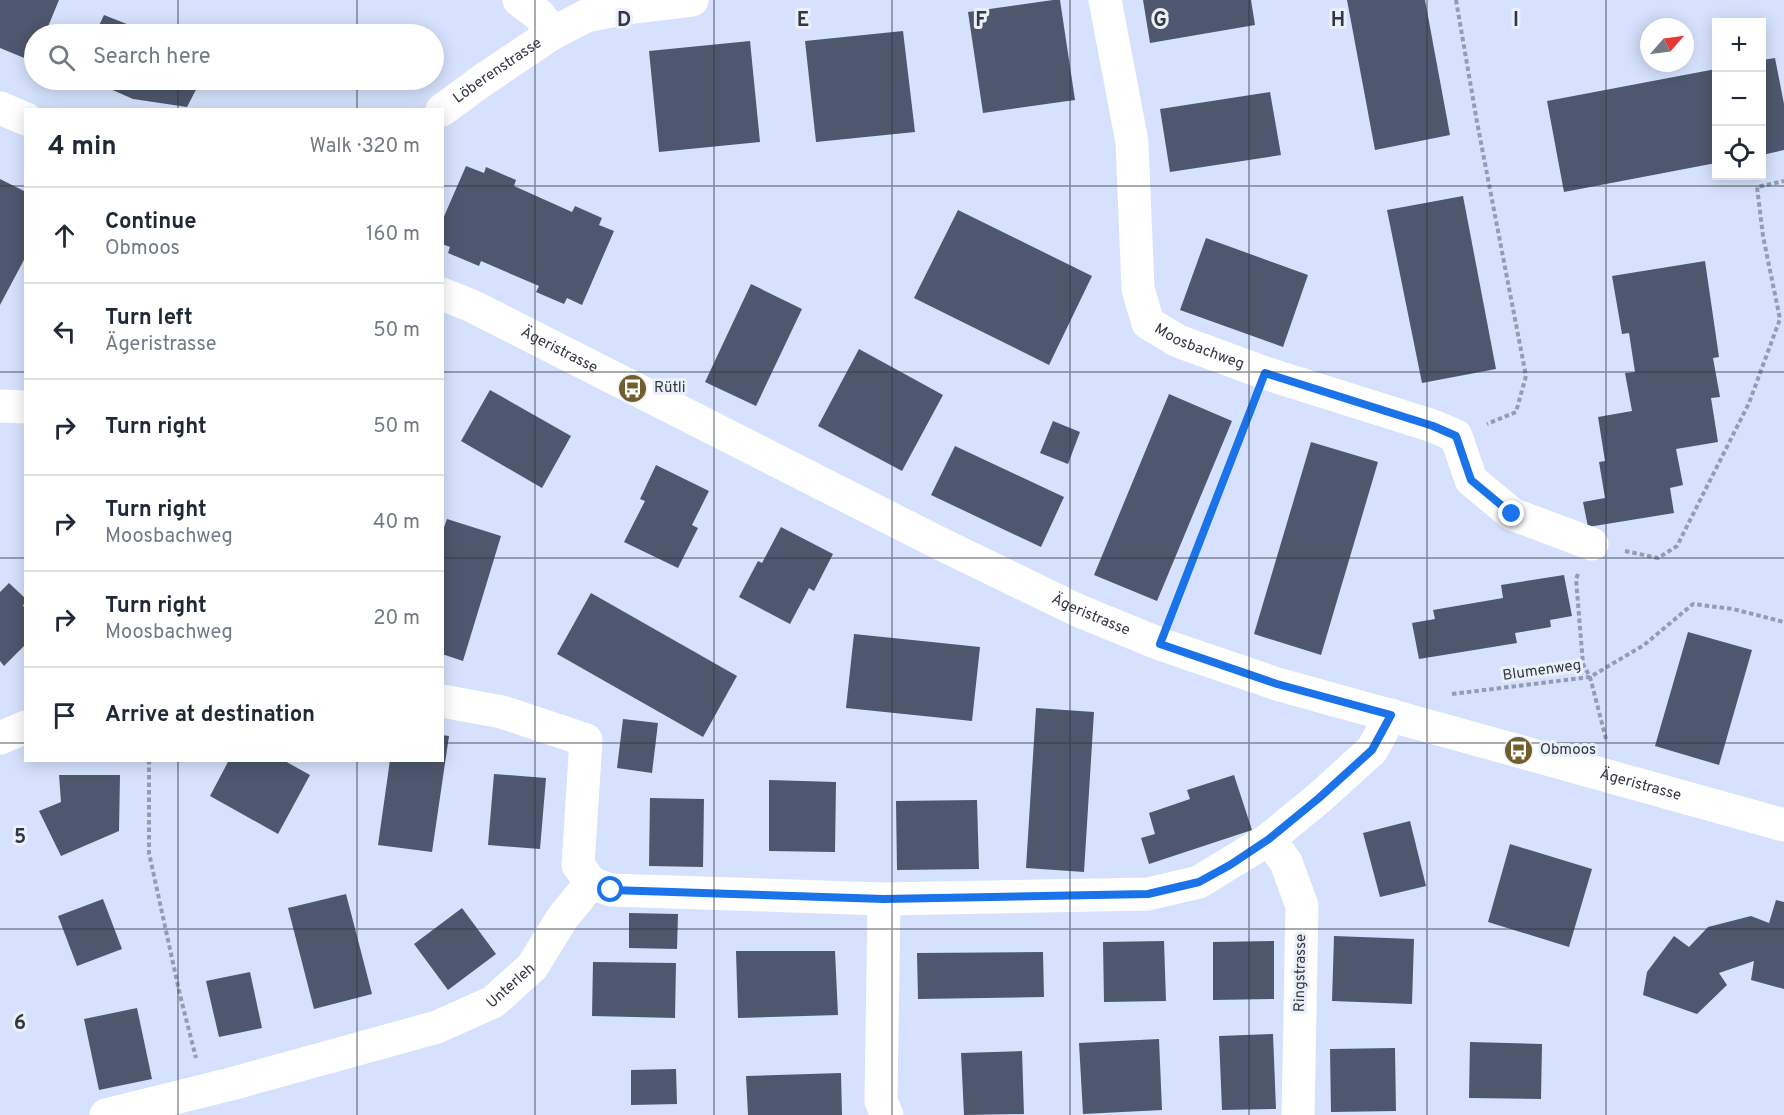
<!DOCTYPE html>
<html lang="en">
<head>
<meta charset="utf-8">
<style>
	body { margin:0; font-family:Overpass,sans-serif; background:#f6f6f7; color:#1f2937 }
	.controls { position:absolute; right:18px; top:18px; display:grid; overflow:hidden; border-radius:0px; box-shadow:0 3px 15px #0003 }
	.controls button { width:54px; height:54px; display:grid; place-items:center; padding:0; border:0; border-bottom:2px solid #e0e1e3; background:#fff; color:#1f2937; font:30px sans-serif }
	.compass { position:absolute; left:1640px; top:18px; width:54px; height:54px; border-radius:50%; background:#fff; box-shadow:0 3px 15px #0003; rotate:62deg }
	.stop { position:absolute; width:18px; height:18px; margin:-14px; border:4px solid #1a73e8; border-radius:50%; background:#fff }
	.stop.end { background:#1a73e8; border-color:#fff; box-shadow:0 2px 6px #0008 }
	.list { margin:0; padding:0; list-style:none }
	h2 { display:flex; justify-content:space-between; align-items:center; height:78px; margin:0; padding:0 24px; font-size:26px }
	h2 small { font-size:20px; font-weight:400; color:#747a83 }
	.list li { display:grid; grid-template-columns:39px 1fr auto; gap:18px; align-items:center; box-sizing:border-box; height:96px; padding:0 24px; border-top:2px solid #e0e1e3 }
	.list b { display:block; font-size:22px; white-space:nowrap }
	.list p { margin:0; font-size:20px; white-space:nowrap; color:#747a83 }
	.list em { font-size:20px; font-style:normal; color:#747a83 }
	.icon { flex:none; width:33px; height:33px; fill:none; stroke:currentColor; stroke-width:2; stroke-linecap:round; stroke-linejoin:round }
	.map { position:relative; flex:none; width:1784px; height:1115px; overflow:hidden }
	.search { position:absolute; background:#fff; box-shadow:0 3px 15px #0003; left:24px; top:24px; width:420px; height:66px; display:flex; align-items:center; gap:15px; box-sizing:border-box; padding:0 21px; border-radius:33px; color:#747a83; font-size:22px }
	.panel { position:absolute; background:#fff; box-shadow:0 3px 15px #0003; left:24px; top:108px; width:420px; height:654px; border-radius:0px }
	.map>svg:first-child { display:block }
</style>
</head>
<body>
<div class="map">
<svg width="1784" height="1115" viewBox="0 0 1784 1115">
	<rect width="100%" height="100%" fill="#d6e2fd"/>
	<g fill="#4e576e">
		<path d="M0,0H59L45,34H34V62L0,48Z"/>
		<path d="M1053,0H1060L1075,100L983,113L968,12Z"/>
		<path d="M1143,0H1251L1255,25L1150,43Z"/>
		<path d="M1347,0H1425L1450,135L1375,150Z"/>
		<path d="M104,15L152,34H95Z"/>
		<path d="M903,31L915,132L816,142L805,41Z"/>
		<path d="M750,41L760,142L659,152L649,51Z"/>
		<path d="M1775,58L1784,104V150L1762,155V60Z"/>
		<path d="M1716,69V163L1564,192L1547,101Z"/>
		<path d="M90,80H201L187,107L133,99Z"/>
		<path d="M1270,92L1281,155L1170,172L1160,109Z"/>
		<path d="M466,166L484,173L486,167L516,180L514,186L572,212L575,206L602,218L599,225L614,231L582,305L567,298L564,304L536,292L539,286L481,261L479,266L448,253L450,247L442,244V221Z"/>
		<path d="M0,179L26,192V256L0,305Z"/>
		<path d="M1463,196L1496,369L1422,383L1387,210Z"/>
		<path d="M958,210L1092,276L1049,365L914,298Z"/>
		<path d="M1206,238L1308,275L1283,347L1180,310Z"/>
		<path d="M1705,261L1719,357L1713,358L1720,397L1711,398L1718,442L1676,449L1683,485L1670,488L1674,513L1588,527L1583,502L1605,498L1599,462L1605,461L1598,417L1632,411L1625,373L1635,372L1629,333L1622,334L1612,276Z"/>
		<path d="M751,284L802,309L756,406L705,382Z"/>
		<path d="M859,349L943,395L902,471L818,426Z"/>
		<path d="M490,390L571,436L542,488L461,441Z"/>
		<path d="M1169,394L1232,421L1157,601L1094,575Z"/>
		<path d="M1053,421L1080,432L1068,464L1040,453Z"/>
		<path d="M1311,442L1378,462L1321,655L1254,634Z"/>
		<path d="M955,446L1064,497L1041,547L931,495Z"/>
		<path d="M656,465L709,491L692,525L698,528L678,568L624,542L645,501L640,499Z"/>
		<path d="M447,519L501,536L463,661L442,654V533Z"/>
		<path d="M781,527L833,554L814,591L809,588L790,624L739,597L758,561L762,563Z"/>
		<path d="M1564,575L1572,616L1550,620L1551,627L1515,633L1517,643L1419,659L1412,623L1435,619L1433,610L1503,598L1501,585Z"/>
		<path d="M9,583L26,599L23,606L26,608V644L4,666L0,661V592Z"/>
		<path d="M591,593L737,676L703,737L557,654Z"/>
		<path d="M1688,632L1752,650L1719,765L1655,746Z"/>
		<path d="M854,634L980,647L972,721L846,708Z"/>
		<path d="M1036,708L1094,712L1084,872L1026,868Z"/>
		<path d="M623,719L658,723L652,773L617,768Z"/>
		<path d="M442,735L449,736L432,852L378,845L390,760H442Z"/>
		<path d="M229,760H283L310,775L278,834L210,796Z"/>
		<path d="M494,774L546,778L540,849L488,845Z"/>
		<path d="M59,775H120L119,831L61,856L39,811L61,802Z"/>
		<path d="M1234,775L1252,830L1149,864L1141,838L1155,834L1149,813L1190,799L1187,790Z"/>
		<path d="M769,780L836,782L835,852L769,851Z"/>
		<path d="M650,798L704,799L703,867L649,866Z"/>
		<path d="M977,800L979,869L897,870L896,801Z"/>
		<path d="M1410,821L1426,886L1380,897L1363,833Z"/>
		<path d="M1510,844L1592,869L1569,947L1488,922Z"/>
		<path d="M346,894L372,994L314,1009L288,908Z"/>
		<path d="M103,899L122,949L77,966L58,916Z"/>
		<path d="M1776,900L1784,902V989L1751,980L1754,961L1719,973L1727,985L1697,1014L1643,995L1647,972L1674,936L1689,947L1708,927L1751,916L1769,923Z"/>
		<path d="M462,908L496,954L448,990L414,944Z"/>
		<path d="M629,913L678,914L677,949L629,948Z"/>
		<path d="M1334,936L1414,939L1412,1004L1332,1001Z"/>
		<path d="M1164,941L1166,1001L1104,1002L1103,942Z"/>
		<path d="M1274,941V999L1213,1000V942Z"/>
		<path d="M736,951H835L838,1015L738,1018Z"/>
		<path d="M1043,952L1044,997L918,999L917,953Z"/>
		<path d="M593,962L676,963L675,1018L592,1016Z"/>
		<path d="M250,972L262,1028L219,1037L206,981Z"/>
		<path d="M137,1008L152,1079L99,1090L84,1019Z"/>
		<path d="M1273,1034L1276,1109L1222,1110L1219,1036Z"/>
		<path d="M1159,1039L1162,1110L1083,1114L1079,1043Z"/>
		<path d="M1470,1042L1542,1044L1541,1099L1469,1098Z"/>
		<path d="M1395,1048L1396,1111L1331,1112L1330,1049Z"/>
		<path d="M1022,1051L1024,1114L964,1115L961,1053Z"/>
		<path d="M676,1069L677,1104L631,1105V1070Z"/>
		<path d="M841,1073L842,1115H748L746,1076Z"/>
	</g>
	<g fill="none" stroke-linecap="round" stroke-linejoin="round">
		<g stroke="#939cb0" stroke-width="4" stroke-dasharray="4.5 3" stroke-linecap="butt">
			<path d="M1456,0L1477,122L1526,376L1516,412L1487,424"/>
			<path d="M1625,551L1658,558L1677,546L1749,403L1780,319L1763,236L1757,187L1784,181"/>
			<path d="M1578,574L1576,579L1583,664L1590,677L1606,739"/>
			<path d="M1172,613L1253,405"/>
			<path d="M1452,694L1590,677L1644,645L1693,604L1733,609L1784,622"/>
			<path d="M149,760V853L180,995L196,1058"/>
		</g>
		<g stroke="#fff" stroke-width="33">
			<path d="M519,0L539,15L553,33"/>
			<path id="s1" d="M1105,0L1132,142L1138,289L1148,323L1178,341L1265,373L1433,426L1456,436L1471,480L1512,514L1592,544"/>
			<path id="s2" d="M442,110L483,80L553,33L586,16L626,8L692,0"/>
			<path d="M0,406L26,407"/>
			<path d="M0,738L26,727"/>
			<path d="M1269,839L1286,862L1302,906L1298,1115"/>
			<path d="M591,883L611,890L884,899L1148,894L1199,882L1269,839L1319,798L1372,750L1391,715"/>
			<path d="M884,899L881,1101L887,1115"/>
			<path id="s3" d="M106,1115L231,1084L437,1027L493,1002L532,967L563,917L591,883L578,865L586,740L502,712L442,701"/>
		</g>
		<g stroke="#fff" stroke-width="33">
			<path d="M0,108L26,119"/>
			<path id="s4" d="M442,294L472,306L939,543L1077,610L1160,644L1277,684L1784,825"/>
		</g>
	</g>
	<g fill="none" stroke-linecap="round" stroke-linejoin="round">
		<path stroke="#1a73e8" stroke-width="8" d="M611,890L884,899L1148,894L1199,882L1230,865L1269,839L1319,798L1372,750L1391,715L1277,684L1160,644L1265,373L1433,426L1456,436L1471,480L1512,514"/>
	</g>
	<path fill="none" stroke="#333742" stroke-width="1.5" stroke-opacity="0.55" d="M178,0V34M357,0V34M535,0V1115M714,0V1115M892,0V1115M1070,0V1115M1249,0V1115M1427,0V1115M1606,0V1115M178,80V110M357,80V110M0,186H26M442,186H1784M0,372H26M442,372H1784M0,558H26M442,558H1784M0,743H26M442,743H1784M178,760V1115M357,760V1115M0,929H1784"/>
	<defs>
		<symbol id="bus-disc" viewBox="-11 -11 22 22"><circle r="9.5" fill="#725d2c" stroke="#ebeffa"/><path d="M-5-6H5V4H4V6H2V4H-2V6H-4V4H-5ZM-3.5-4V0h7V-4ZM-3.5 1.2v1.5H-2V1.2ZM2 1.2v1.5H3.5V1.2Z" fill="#fff"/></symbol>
	</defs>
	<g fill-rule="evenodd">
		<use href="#bus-disc" x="616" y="372" width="33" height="33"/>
		<use href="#bus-disc" x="1502" y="734" width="33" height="33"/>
	</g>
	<g text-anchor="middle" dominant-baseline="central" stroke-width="6" stroke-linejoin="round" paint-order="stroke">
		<g font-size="15" fill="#333742" stroke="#ebeffa">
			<text stroke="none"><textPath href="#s2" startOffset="68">Löberenstrasse</textPath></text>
			<text stroke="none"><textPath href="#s1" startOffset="384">Moosbachweg</textPath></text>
			<text stroke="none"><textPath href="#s4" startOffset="130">Ägeristrasse</textPath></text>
			<text stroke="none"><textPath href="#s4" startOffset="724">Ägeristrasse</textPath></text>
			<text transform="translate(1542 671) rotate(-8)">Blumenweg</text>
			<text stroke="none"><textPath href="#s4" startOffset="1300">Ägeristrasse</textPath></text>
			<text transform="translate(1301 973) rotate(-89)">Ringstrasse</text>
			<text stroke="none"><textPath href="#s3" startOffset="428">Unterleh</textPath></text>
		</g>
		<g font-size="15" fill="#333742" stroke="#ebeffa" text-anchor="start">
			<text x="654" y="388">Rütli</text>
			<text x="1540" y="750">Obmoos</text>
		</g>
	</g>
	<g font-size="20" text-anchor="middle" font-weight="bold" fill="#333742" stroke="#ebeffa" stroke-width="6" stroke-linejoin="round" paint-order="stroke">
		<text x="624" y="26">D</text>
		<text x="803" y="26">E</text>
		<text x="981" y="26">F</text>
		<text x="1160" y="26">G</text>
		<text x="1338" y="26">H</text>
		<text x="1516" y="26">I</text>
		<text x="20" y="843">5</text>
		<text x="20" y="1029">6</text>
	</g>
</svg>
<div class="controls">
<button>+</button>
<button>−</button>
<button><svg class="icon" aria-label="locate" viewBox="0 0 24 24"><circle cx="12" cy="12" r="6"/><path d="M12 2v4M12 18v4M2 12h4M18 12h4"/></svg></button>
</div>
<svg class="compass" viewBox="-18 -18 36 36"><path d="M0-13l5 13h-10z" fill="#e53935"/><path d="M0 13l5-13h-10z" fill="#747a83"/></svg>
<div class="stop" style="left:611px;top:890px"></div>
<div class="stop end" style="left:1512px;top:514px"></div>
<div class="search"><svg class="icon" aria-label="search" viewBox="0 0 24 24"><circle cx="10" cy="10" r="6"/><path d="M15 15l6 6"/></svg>Search here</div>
<section class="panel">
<h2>4 min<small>Walk · 320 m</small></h2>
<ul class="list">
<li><svg class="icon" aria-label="ahead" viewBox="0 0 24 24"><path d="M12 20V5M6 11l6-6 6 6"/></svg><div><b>Continue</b><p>Obmoos</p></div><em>160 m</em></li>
<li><svg class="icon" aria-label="left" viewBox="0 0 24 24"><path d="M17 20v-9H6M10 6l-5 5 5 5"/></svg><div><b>Turn left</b><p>Ägeristrasse</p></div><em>50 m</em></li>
<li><svg class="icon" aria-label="right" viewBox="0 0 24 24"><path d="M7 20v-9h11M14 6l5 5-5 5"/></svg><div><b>Turn right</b></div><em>50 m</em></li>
<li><svg class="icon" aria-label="right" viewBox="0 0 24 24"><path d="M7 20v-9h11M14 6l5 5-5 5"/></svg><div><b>Turn right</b><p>Moosbachweg</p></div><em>40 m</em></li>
<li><svg class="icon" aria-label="right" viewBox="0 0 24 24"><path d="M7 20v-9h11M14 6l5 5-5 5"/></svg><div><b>Turn right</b><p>Moosbachweg</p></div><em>20 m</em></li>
<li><svg class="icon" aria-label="arrive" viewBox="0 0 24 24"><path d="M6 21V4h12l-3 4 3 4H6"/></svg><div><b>Arrive at destination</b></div></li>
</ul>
</section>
</div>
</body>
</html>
